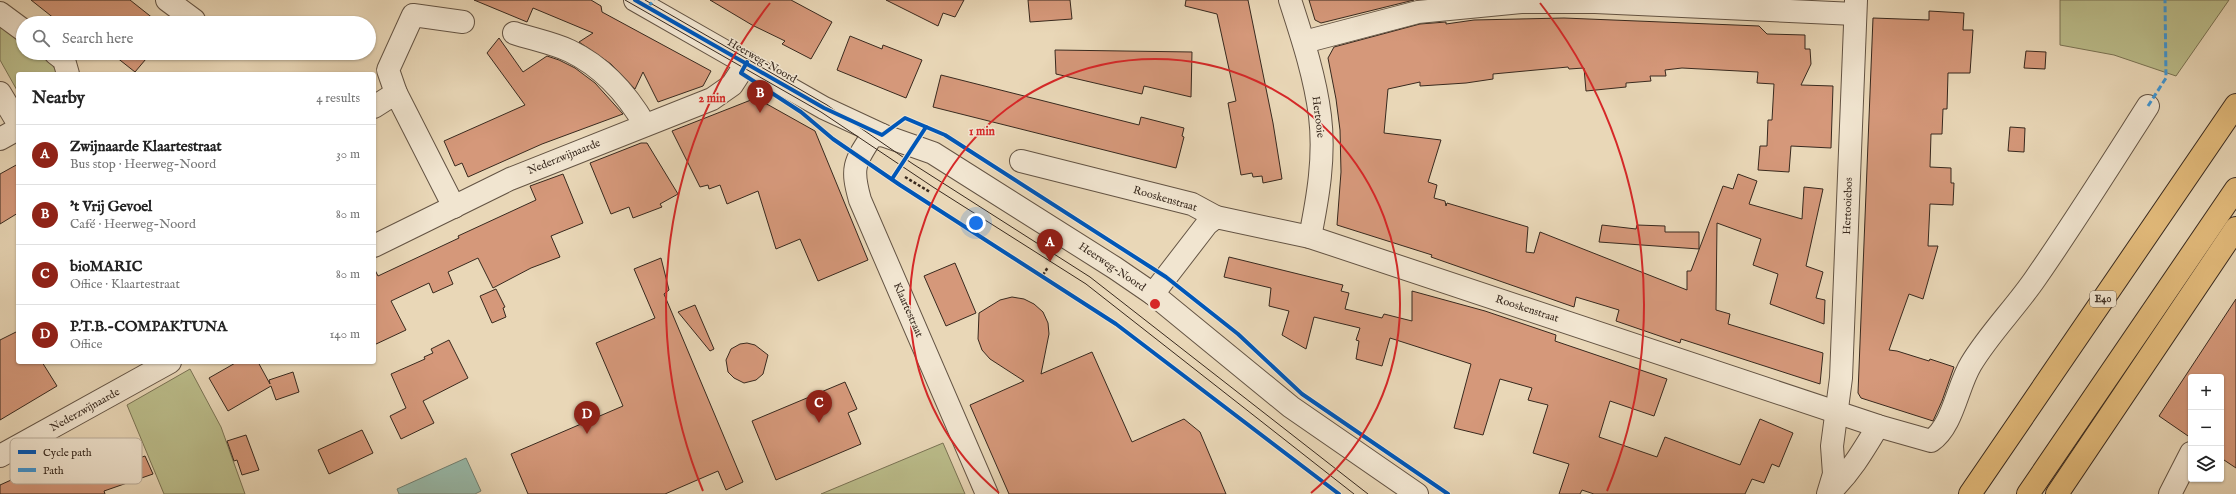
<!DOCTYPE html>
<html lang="en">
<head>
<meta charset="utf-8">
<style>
	body { margin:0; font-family:"IM FELL English",serif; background:#f2f2f2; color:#222 }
	.controls { position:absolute; right:12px; bottom:12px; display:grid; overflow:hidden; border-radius:4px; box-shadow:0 1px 3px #0004 }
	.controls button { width:36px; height:36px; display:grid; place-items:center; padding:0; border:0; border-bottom:1px solid #e0e0e0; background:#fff; color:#222; font:20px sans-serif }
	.you { position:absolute; left:976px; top:223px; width:14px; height:14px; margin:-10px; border:3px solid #fff; border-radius:50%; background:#1a73e8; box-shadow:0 0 0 6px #1a73e833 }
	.badge { display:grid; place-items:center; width:26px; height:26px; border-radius:50%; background:#8f2418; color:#fff; font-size:13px; font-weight:700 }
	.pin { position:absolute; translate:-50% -33px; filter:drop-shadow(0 1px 2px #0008) }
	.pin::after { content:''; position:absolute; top:21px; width:14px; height:12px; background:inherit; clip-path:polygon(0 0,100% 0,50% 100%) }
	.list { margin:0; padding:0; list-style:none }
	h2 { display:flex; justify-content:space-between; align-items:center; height:52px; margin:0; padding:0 16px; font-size:17px }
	h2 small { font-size:13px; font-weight:400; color:#767676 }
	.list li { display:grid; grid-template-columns:26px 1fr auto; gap:12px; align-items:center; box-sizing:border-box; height:60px; padding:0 16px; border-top:1px solid #e0e0e0 }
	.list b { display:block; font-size:15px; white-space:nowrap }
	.list p { margin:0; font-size:13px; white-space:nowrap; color:#767676 }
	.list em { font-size:13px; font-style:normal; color:#767676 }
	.icon { flex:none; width:22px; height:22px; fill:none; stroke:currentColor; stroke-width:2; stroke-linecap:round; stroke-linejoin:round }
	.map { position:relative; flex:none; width:2236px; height:494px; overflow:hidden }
	.search { position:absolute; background:#fff; box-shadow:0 1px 3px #0004; left:16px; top:16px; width:360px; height:44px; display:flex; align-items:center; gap:10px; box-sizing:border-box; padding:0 14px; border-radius:22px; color:#767676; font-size:15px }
	.panel { position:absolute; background:#fff; box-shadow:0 1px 3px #0004; left:16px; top:72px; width:360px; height:292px; border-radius:4px }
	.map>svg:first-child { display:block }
</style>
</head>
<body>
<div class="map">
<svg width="2236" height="494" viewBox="0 0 2236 494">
	<rect width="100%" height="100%" fill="#e9d7b7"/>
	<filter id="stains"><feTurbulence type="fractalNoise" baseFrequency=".005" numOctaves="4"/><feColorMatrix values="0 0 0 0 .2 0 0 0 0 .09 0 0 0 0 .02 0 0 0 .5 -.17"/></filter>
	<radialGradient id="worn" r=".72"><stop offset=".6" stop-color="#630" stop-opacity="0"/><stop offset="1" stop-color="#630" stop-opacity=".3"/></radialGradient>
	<g fill="#bbbd8b" stroke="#7a7354">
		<path d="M2060,0H2229L2176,76L2114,55L2060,45Z"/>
		<path d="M0,23L23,39V53H45L58,74H18V92L0,60Z"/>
		<path d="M190,369L221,427L245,494H164L127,405Z"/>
		<path d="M943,443L965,494H821Z"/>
	</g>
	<path fill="#98baaa" stroke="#728072" d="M466,458L481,491L475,494H399L397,489Z"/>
	<g fill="#d5987a" stroke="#38291e">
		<path d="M31,0H130L159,23H60Z"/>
		<path d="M474,0H591L601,6L602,12L711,71L703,86L658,102L643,72L635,89L611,64L579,42L593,33L533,8L527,22Z"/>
		<path d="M710,0H791L832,22L811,59L782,44L785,41L752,25Z"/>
		<path d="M886,0H964L955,17L943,13L938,26Z"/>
		<path d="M1028,0H1070L1072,19L1030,22Z"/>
		<path d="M1186,0H1248L1273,123L1282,179L1263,183L1262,176L1253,177L1252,173L1241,175L1228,103L1236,101L1217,14L1185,6Z"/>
		<path d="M1309,0H1414L1321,23L1315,20Z"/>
		<path d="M1929,11L1964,13L1963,30H1973L1970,73H1948L1947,109H1943L1942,134H1931L1930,167L1951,168V183H1954L1953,205L1930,204L1928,246H1938L1923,299L1909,294L1889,350L1897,351L1929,361L1930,359L1954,367L1942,401L1933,421L1861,398L1858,393L1873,18L1929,20Z"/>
		<path d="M1564,18L1759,26L1767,34L1805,35V49H1810L1811,64L1801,85L1833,86L1831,148L1791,146L1789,172L1758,170L1760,146H1767L1768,120H1772L1774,84L1757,83L1758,72L1682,68L1665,70L1666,76H1650L1651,81L1626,83V87L1586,91L1584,68L1569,69L1568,67L1493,74V79L1466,83L1420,86V82L1388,89L1384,133L1441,140L1428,182L1437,185L1434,198L1445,201L1446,206L1447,203L1528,227L1526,252L1534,253L1540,232L1687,290V271H1691L1723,186L1733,189L1738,174L1757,181L1749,204L1802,219L1804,187L1823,189L1806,266L1823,272L1816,298L1825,300L1824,324L1770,304L1778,274L1753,265L1761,239L1717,223L1716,310L1730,314L1728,324L1823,353L1820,384L1681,339L1680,343L1616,321L1619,310L1576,297L1574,307L1431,257L1432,255L1337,225L1341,172L1340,130L1336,99L1328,58L1334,47L1420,24L1446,22V24L1474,20Z"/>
		<path d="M850,36L882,49L883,45L922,60L906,98L837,70Z"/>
		<path d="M499,38L523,72L547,56L559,60L575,68L595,83L623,114L542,144L468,177L462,163L455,166L444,141L525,105L487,53Z"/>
		<path d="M1055,50L1192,52L1191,97L1144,86L1142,94L1056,74Z"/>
		<path d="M2026,51L2046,52L2045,69L2024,68Z"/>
		<path d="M111,53H151L135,72Z"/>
		<path d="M941,75L1139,125L1141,117L1184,128L1182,136L1184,137L1176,168L933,107Z"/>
		<path d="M756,98L815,131L868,260L818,281L800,239L776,249L758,191L727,204L720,185L709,189L708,185L700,187L672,131Z"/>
		<path d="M2010,127L2025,128L2024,152L2008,151Z"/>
		<path d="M641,143H647L678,194L660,204L662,207L633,218L629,207L611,214L590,163Z"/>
		<path d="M18,164V213L0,224V174Z"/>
		<path d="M563,174L583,223L551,236L560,257L531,268L493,288L478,258L448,272L453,284L433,293L429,283L391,301L406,330L374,345V268L378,276L459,238L458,236L536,200L530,186Z"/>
		<path d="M1602,225L1636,229L1637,225L1665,226V232H1699V249L1599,242Z"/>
		<path d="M1229,257L1343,285L1341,291L1349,293L1345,309L1382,318L1384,314L1412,321V291L1485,311L1556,335L1555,341L1667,379L1654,416L1610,401L1599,437L1657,457L1665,437L1740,465L1760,419L1793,433L1779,467L1772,464L1764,483L1752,479L1745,494H1594L1582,490L1580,494H1559L1569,464L1533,453L1548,405L1528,400L1532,388L1500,379L1483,435L1454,428L1471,364L1390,338L1382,366L1356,359L1359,341L1356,340L1360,328L1314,317L1306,349L1282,335L1289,311L1269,306L1271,288L1224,277Z"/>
		<path d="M661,258L669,290L664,294L743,482L726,490L718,471L665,494H528L511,454L623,406L596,343L655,318L634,269Z"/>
		<path d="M955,263L976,313L946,326L924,276Z"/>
		<path d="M496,289L505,307L503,308L506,317L492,323L480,296Z"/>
		<path d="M1012,297L1024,299L1034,304L1043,312L1048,323L1049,334L1041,374L1092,352L1132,442L1184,419L1200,432L1226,494H1009L970,405L1024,381L990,359L982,350L978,339L979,313L1000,300Z"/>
		<path d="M2236,299V468L2221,458V377H2191V438L2159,416Z"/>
		<path d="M695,305L714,349L710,351L678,312Z"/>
		<path d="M18,331V362H42L57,386L0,420V340Z"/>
		<path d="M449,340L468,378L423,401L434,423L401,439L390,416L406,408L391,374L425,359L424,357L433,353L431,349Z"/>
		<path d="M747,343L755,345L768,355L763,374L756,380L744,383L734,378L728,372L726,360L731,349L740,344Z"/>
		<path d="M237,362H258L270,384L269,380L293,372L299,392L276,400L271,386L228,411L209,378Z"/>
		<path d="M845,382L857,409L848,413L861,444L776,480L752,421Z"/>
		<path d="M362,430L373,453L329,474L318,450Z"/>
		<path d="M246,435L259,470L242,475L237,460L234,461L227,441Z"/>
		<path d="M108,439L116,462L130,458L131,461L145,456L153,474L104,491L105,494H0V485L20,476L22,472Z"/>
	</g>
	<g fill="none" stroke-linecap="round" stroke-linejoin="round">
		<defs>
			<g id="minor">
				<path d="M167,0L194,20"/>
				<path d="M635,0L824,108L882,135L933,153L1115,268L1153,294L1291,407L1417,494"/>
				<path d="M1290,0C1302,37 1315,76 1320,116C1325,157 1318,197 1310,237"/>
				<path d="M0,13L23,30"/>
				<path d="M514,33C532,39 553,43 570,51C603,67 627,94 645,125"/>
				<path d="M1304,42L1418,12L1521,2H1595L1855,14"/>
				<path d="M55,53L64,60L68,74"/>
				<path d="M0,93L18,123"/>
				<path d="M396,93L388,70L413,15L463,22"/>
				<path d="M374,107L396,93L454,207"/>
				<path d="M882,135L872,136C854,163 851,168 860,200L987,494"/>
				<path d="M0,139L18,129"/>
				<path d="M1021,161L1192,204L1216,217"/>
				<path d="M374,246L510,179L712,99L732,85L747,62"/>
				<path d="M1153,294L1207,224L1216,217L1310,237L1878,426L1931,441C1953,426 1957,387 1971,364C1989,334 2015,308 2035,279C2074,223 2111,164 2148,106"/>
				<path d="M0,456L170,362"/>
				<path d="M1829,493C1850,473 1863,451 1878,426"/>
				<path d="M1828,494L1834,474L1832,446L1841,378L1856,0"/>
				<path d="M2170,494L2191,453"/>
			</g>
			<g id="highway">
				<path d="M1970,494L2236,105"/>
				<path d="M2028,494L2236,189"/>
				<path d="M2057,494L2236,228"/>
			</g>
		</defs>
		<use href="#minor" stroke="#645444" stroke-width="24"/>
		<use href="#highway" stroke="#38291e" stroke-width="24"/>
		<g stroke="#38291e" stroke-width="2.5" stroke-dasharray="3 2" stroke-linecap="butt">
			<path d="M905,177L930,192"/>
			<path d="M1043,275L1048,267"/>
		</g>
		<use href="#minor" stroke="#f1e5d0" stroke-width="22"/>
		<use href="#highway" stroke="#e4bc7c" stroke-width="22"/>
		<g stroke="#38291e" stroke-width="1">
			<path d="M625,0L821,112L933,187L1086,284L1354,494"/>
			<path d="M645,0L827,105L913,164L1090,277L1368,494"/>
		</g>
		<g stroke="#3e96d5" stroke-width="3" stroke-dasharray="6 3" stroke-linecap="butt">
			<path d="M648,7L654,0"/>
			<path d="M2148,106L2166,78L2165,0"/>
		</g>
		<defs>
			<g id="cycleway">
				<path d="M635,0L824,108L882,135L905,118L945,135L1166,277L1238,334L1302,394L1448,494"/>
				<path d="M747,62L741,73L801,112L833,139L900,185L1116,324L1339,494"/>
				<path d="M892,179L926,127"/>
			</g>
		</defs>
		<use href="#cycleway" stroke="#f1e5d0" stroke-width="6"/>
		<use href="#cycleway" stroke="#0057b8" stroke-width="4"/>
	</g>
	<g fill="none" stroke="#d62828" stroke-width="2">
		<path d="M999 493A245 245 0 1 1 1311 493"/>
		<path d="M703 491A489 489 0 0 1 770 3M1540 3A489 489 0 0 1 1607 491"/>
	</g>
	<g text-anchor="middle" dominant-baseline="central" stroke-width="3" stroke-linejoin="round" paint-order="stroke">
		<rect fill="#f1e5d0" stroke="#706153" stroke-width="1" x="2090" y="291" width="26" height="16" rx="3"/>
		<g font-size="10" font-weight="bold" fill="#38291e">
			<text x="2103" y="299">E40</text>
		</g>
		<g font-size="11" fill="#38291e" stroke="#f1e5d0">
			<text transform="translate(762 61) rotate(30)">Heerweg-Noord</text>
			<text transform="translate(1318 117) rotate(83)">Hertooie</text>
			<text transform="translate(564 157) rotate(-22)">Nederzwijnaarde</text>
			<text transform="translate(1165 199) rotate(16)">Rooskenstraat</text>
			<text transform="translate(1848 206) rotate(-88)">Hertooiebos</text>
			<text transform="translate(1112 267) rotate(34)">Heerweg-Noord</text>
			<text transform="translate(1527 309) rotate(18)">Rooskenstraat</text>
			<text transform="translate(908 310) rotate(66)">Klaartestraat</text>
			<text transform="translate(85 410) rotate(-29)">Nederzwijnaarde</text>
		</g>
	</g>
	<rect x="10" y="438" width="132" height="46" rx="6" fill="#f1e5d0" stroke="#baad9b" stroke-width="1"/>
	<rect x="18" y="450" width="18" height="4" fill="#0057b8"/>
	<rect x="18" y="468" width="18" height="4" fill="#3e96d5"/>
	<g font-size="11" fill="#38291e">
		<text x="43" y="456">Cycle path</text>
		<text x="43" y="474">Path</text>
	</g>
	<circle cx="1155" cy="304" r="6" fill="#d62828" stroke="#f1e5d0" stroke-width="2"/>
	<g font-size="12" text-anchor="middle" font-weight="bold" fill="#d62828" stroke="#f1e5d0" stroke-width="3" stroke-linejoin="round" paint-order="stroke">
		<text x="712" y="102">2 min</text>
		<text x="982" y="135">1 min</text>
	</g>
	<rect width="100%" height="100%" filter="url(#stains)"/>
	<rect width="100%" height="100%" fill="url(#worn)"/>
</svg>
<div class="controls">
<button>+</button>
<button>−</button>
<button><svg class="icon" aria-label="layers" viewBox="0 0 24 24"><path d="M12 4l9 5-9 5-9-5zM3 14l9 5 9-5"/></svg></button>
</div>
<div class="you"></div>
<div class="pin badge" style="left:1050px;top:262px">A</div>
<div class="pin badge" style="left:760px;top:113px">B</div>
<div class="pin badge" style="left:819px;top:423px">C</div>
<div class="pin badge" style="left:587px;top:434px">D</div>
<div class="search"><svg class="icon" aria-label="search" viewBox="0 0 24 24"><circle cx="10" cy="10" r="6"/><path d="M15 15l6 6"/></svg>Search here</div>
<section class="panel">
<h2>Nearby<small>4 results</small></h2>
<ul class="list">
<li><span class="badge">A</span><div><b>Zwijnaarde Klaartestraat</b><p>Bus stop · Heerweg-Noord</p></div><em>30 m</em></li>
<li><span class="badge">B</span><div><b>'t Vrij Gevoel</b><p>Café · Heerweg-Noord</p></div><em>80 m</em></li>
<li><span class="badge">C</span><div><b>bioMARIC</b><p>Office · Klaartestraat</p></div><em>80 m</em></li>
<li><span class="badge">D</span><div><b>P.T.B.-COMPAKTUNA</b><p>Office</p></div><em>140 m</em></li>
</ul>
</section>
</div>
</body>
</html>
